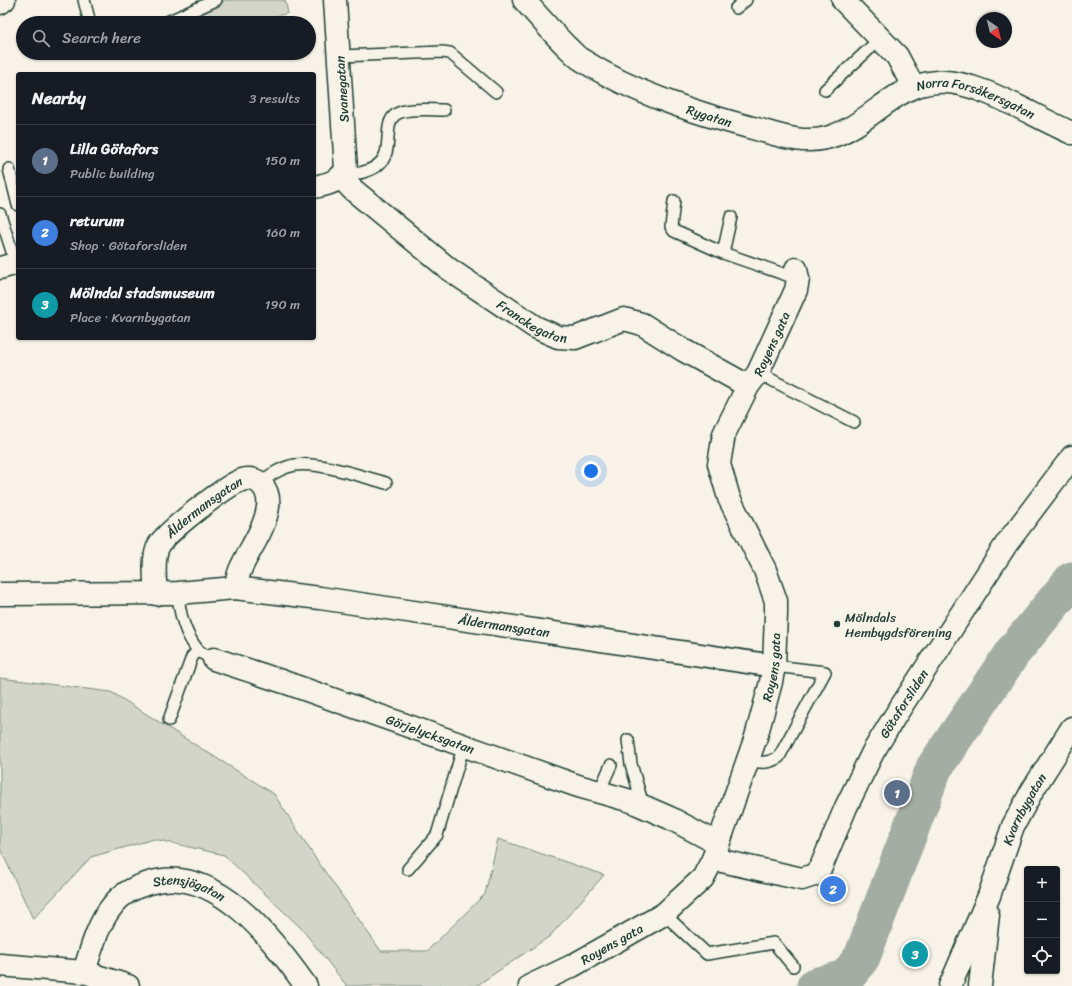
<!DOCTYPE html>
<html lang="en">
<head>
<meta charset="utf-8">
<style>
	body { margin:0; font-family:Sriracha,sans-serif; background:#242831; color:#f1f3f6 }
	.controls { position:absolute; right:12px; bottom:12px; display:grid; overflow:hidden; border-radius:4px; box-shadow:0 1px 3px #0004 }
	.controls button { width:36px; height:36px; display:grid; place-items:center; padding:0; border:0; border-bottom:1px solid #363941; background:#171b24; color:#f1f3f6; font:20px sans-serif }
	.compass { position:absolute; left:976px; top:12px; width:36px; height:36px; border-radius:50%; background:#171b24; box-shadow:0 1px 3px #0004; rotate:145deg }
	.you { position:absolute; left:591px; top:471px; width:14px; height:14px; margin:-10px; border:3px solid #fff; border-radius:50%; background:#1a73e8; box-shadow:0 0 0 6px #1a73e833 }
	.badge { display:grid; place-items:center; width:26px; height:26px; border-radius:50%; background:#92a19f; color:#fff; font-size:13px; font-weight:700 }
	.pin { position:absolute; translate:-50% -50%; border:2px solid #fff; box-shadow:0 1px 4px #0006 }
	.list { margin:0; padding:0; list-style:none }
	h2 { display:flex; justify-content:space-between; align-items:center; height:52px; margin:0; padding:0 16px; font-size:17px }
	h2 small { font-size:13px; font-weight:400; color:#9ea1a6 }
	.list li { display:grid; grid-template-columns:26px 1fr auto; gap:12px; align-items:center; box-sizing:border-box; height:72px; padding:0 16px; border-top:1px solid #363941 }
	.list b { display:block; font-size:15px; white-space:nowrap }
	.list p { margin:0; font-size:13px; white-space:nowrap; color:#9ea1a6 }
	.list em { font-size:13px; font-style:normal; color:#9ea1a6 }
	.icon { flex:none; width:22px; height:22px; fill:none; stroke:currentColor; stroke-width:2; stroke-linecap:round; stroke-linejoin:round }
	.map { position:relative; flex:none; width:1072px; height:986px; overflow:hidden }
	.search { position:absolute; background:#171b24; box-shadow:0 1px 3px #0004; left:16px; top:16px; width:300px; height:44px; display:flex; align-items:center; gap:10px; box-sizing:border-box; padding:0 14px; border-radius:22px; color:#9ea1a6; font-size:15px }
	.panel { position:absolute; background:#171b24; box-shadow:0 1px 3px #0004; left:16px; top:72px; width:300px; height:268px; border-radius:4px }
	.map>svg:first-child { display:block }
</style>
</head>
<body>
<div class="map">
<svg width="1072" height="986" viewBox="0 0 1072 986">
	<rect width="100%" height="100%" fill="#f7f3e8"/>
	<filter id="ink" filterUnits="userSpaceOnUse"><feTurbulence type="fractalNoise" baseFrequency=".025" numOctaves="2"/><feDisplacementMap in="SourceGraphic" scale="8" xChannelSelector="R" yChannelSelector="G"/><feConvolveMatrix kernelMatrix="1 2 1 2 8 2 1 2 1" color-interpolation-filters="sRGB"/></filter>
	<g filter="url(#ink)">
		<g fill="#d3d5ca" stroke="#79897f">
			<path d="M226,0H285L288,13L251,23H193L191,16Z"/>
			<path d="M0,678L111,692L274,794L316,859L381,951H427L485,894L498,839L604,875L550,936L476,986H347L301,928L224,855L154,839L91,857L33,919L0,848Z"/>
		</g>
		<g fill="none" stroke-linecap="round" stroke-linejoin="round">
			<path stroke="#a4ada3" stroke-width="37" d="M815,986L846,978L862,957L934,768L1013,652L1072,580"/>
			<defs>
				<g id="lane">
					<path d="M84,0L90,23"/>
					<path d="M736,8L746,0"/>
					<path d="M165,23L216,0"/>
					<path d="M340,56L442,52L450,53L496,92"/>
					<path d="M825,90L881,38"/>
					<path d="M9,169L18,205"/>
					<path d="M341,177C353,174 369,173 379,164C396,150 379,118 401,112C412,108 432,110 444,110"/>
					<path d="M674,201L671,227L674,231L723,253L798,279"/>
					<path d="M0,214L16,264"/>
					<path d="M723,253L731,217"/>
					<path d="M758,373L854,422"/>
					<path d="M260,482C271,475 282,467 295,465C321,462 360,476 386,483"/>
					<path d="M178,593C179,612 185,635 198,650C202,654 209,657 214,659"/>
					<path d="M169,720L192,657L198,650"/>
					<path d="M628,740L631,764L643,805"/>
					<path d="M747,760C760,763 768,764 779,757L825,672L774,666"/>
					<path d="M599,792L611,765"/>
					<path d="M408,869L437,835L464,745"/>
					<path d="M664,914L707,954L774,943L793,966"/>
				</g>
				<g id="street">
					<path id="s1" d="M524,0C538,16 551,31 566,46C571,50 576,57 582,60C635,94 699,114 760,130C781,136 804,144 826,138C869,127 891,85 937,82C977,79 1034,117 1072,133"/>
					<path d="M843,0L897,56L913,86"/>
					<path d="M0,3L4,0"/>
					<path id="s2" d="M341,177L352,189L450,270L535,327L558,337L575,338L624,319L642,324L683,350L748,386"/>
					<path d="M314,187C328,184 338,182 346,170L335,0"/>
					<path d="M0,268L18,263"/>
					<path id="s3" d="M0,594L178,593L235,588L320,598L774,666"/>
					<path id="s4" d="M156,594C155,581 152,557 159,545C166,532 228,484 242,480C260,475 270,491 268,507C265,529 250,548 241,568C238,574 237,581 235,588"/>
					<path id="s5" d="M214,659L284,682L578,786L631,801L670,818L717,843"/>
					<path id="s6" d="M713,859L802,879L814,875L821,867L846,807L873,752L895,716L1007,543L1072,457"/>
					<path id="s7" d="M530,986L572,966L664,914L703,878L713,859L756,737L771,682L774,666L776,614V601L765,570L729,498L719,464L724,434L748,386L758,373L796,290L798,279L796,269"/>
				</g>
				<g id="secondary">
					<path d="M0,965L84,972L128,986"/>
					<path id="s8" d="M84,972C91,950 98,923 113,905C122,893 135,887 149,883C214,862 273,939 306,986"/>
					<path id="s9" d="M950,986L989,896L1013,826L1032,791L1072,728"/>
					<path d="M980,986L988,915"/>
				</g>
			</defs>
			<use href="#lane" stroke="#1f3d34" stroke-width="14"/>
			<use href="#street" stroke="#1f3d34" stroke-width="25"/>
			<use href="#secondary" stroke="#1f3d34" stroke-width="25"/>
			<use href="#lane" stroke="#f7f3e8" stroke-width="11"/>
			<use href="#street" stroke="#f7f3e8" stroke-width="22"/>
			<use href="#secondary" stroke="#f7f3e8" stroke-width="22"/>
		</g>
	</g>
	<circle fill="#1f3d34" stroke="#f7f3e8" stroke-width="1.5" cx="837" cy="624" r="4"/>
	<g text-anchor="middle" dominant-baseline="central" stroke-width="3" stroke-linejoin="round" paint-order="stroke">
		<g font-size="13" fill="#1f3d34" stroke="#f7f3e8">
			<text transform="translate(342 89) rotate(-94)">Svanegatan</text>
			<text stroke="none"><textPath href="#s1" startOffset="510">Norra Forsåkersgatan</textPath></text>
			<text stroke="none"><textPath href="#s1" startOffset="223">Rygatan</textPath></text>
			<text stroke="none"><textPath href="#s2" startOffset="241">Franckegatan</textPath></text>
			<text stroke="none"><textPath href="#s7" startOffset="776">Royens gata</textPath></text>
			<text stroke="none"><textPath href="#s4" startOffset="109">Åldermansgatan</textPath></text>
			<text stroke="none"><textPath href="#s3" startOffset="507">Åldermansgatan</textPath></text>
			<text stroke="none"><textPath href="#s7" startOffset="428">Royens gata</textPath></text>
			<text stroke="none"><textPath href="#s6" startOffset="298">Götaforsliden</textPath></text>
			<text stroke="none"><textPath href="#s5" startOffset="229">Görjelycksgatan</textPath></text>
			<text stroke="none"><textPath href="#s9" startOffset="192">Kvarnbygatan</textPath></text>
			<text stroke="none"><textPath href="#s8" startOffset="158">Stensjögatan</textPath></text>
			<text stroke="none"><textPath href="#s7" startOffset="92">Royens gata</textPath></text>
		</g>
		<g font-size="13" fill="#1f3d34" stroke="#f7f3e8" text-anchor="start">
			<text x="845" y="617">Mölndals<tspan x="845" dy="15">Hembygdsförening</tspan></text>
		</g>
	</g>
</svg>
<div class="controls">
<button>+</button>
<button>−</button>
<button><svg class="icon" aria-label="locate" viewBox="0 0 24 24"><circle cx="12" cy="12" r="6"/><path d="M12 2v4M12 18v4M2 12h4M18 12h4"/></svg></button>
</div>
<svg class="compass" viewBox="-18 -18 36 36"><path d="M0-13l5 13h-10z" fill="#e53935"/><path d="M0 13l5-13h-10z" fill="#9ea1a6"/></svg>
<div class="you"></div>
<div class="pin badge" style="left:897px;top:793px;background:#5c6f8a">1</div>
<div class="pin badge" style="left:833px;top:889px;background:#3f7fe0">2</div>
<div class="pin badge" style="left:915px;top:954px;background:#0f9aa8">3</div>
<div class="search"><svg class="icon" aria-label="search" viewBox="0 0 24 24"><circle cx="10" cy="10" r="6"/><path d="M15 15l6 6"/></svg>Search here</div>
<section class="panel">
<h2>Nearby<small>3 results</small></h2>
<ul class="list">
<li><span class="badge" style="background:#5c6f8a">1</span><div><b>Lilla Götafors</b><p>Public building</p></div><em>150 m</em></li>
<li><span class="badge" style="background:#3f7fe0">2</span><div><b>returum</b><p>Shop · Götaforsliden</p></div><em>160 m</em></li>
<li><span class="badge" style="background:#0f9aa8">3</span><div><b>Mölndal stadsmuseum</b><p>Place · Kvarnbygatan</p></div><em>190 m</em></li>
</ul>
</section>
</div>
</body>
</html>
